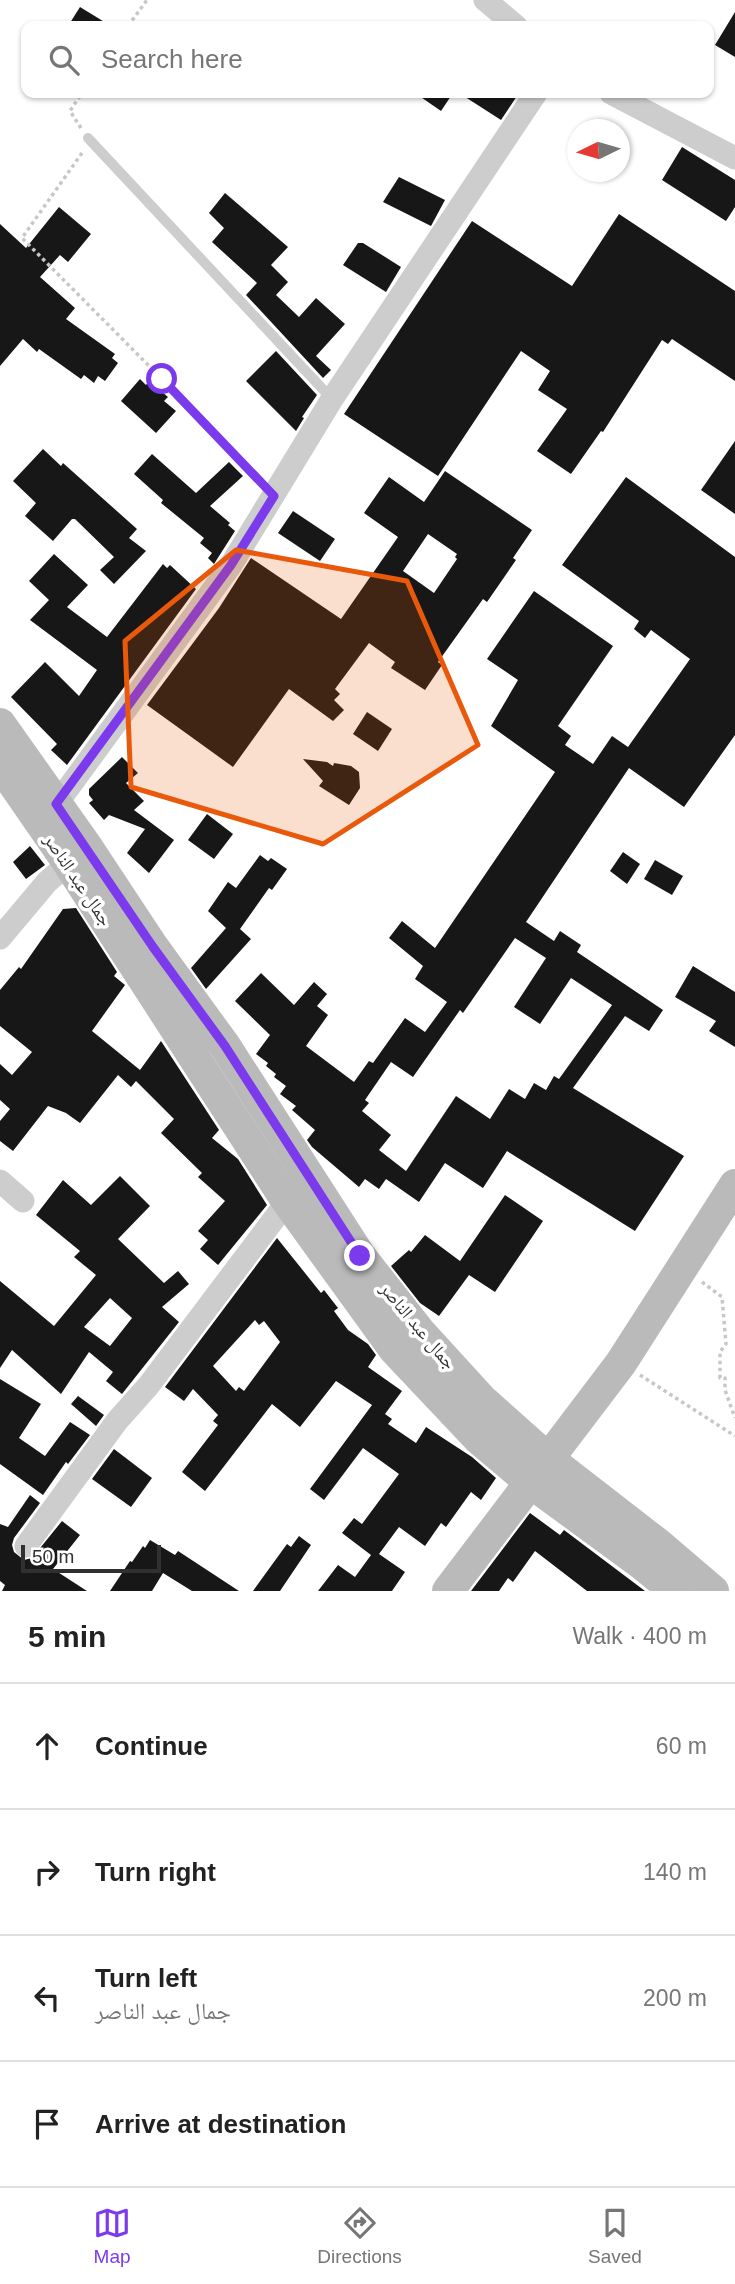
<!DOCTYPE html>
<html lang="en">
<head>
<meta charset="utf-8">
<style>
	body { margin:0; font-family:Arial,"Noto Naskh Arabic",sans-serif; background:#f2f2f2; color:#222 }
	.compass { position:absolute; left:567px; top:119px; width:63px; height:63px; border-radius:50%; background:#fff; box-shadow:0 2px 5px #0004; rotate:265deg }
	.scale { position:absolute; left:21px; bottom:18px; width:140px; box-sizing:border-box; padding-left:7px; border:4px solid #303030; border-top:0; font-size:19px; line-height:24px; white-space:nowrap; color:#303030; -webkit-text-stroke:5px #fff; paint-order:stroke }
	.stop { position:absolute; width:21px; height:21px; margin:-16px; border:5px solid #7c3aed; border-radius:50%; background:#fff }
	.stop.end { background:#7c3aed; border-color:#fff; box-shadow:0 2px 7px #0008 }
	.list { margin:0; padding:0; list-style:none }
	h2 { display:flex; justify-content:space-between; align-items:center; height:91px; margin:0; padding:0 28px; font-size:30px }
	h2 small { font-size:23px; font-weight:400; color:#767676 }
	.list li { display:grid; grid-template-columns:46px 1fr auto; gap:21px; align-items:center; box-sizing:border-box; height:126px; padding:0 28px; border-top:2px solid #e0e0e0 }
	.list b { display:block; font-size:26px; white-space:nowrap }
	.list p { margin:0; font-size:23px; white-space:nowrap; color:#767676 }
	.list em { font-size:23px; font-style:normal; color:#767676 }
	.icon { flex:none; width:38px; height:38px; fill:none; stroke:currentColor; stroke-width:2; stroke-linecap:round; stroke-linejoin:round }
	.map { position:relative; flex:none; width:735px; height:1591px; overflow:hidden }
	.search { position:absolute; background:#fff; box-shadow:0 2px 5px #0004; left:21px; right:21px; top:21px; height:77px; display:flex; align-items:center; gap:18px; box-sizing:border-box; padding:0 24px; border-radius:14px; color:#767676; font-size:26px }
	.sheet { height:595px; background:#fff }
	nav { display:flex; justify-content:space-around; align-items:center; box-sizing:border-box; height:98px; border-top:2px solid #e0e0e0; background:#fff; font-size:19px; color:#767676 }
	nav a { display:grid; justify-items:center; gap:4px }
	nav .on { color:#7c3aed }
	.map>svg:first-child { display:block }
</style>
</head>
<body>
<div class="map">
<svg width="735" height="1591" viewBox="0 0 735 1591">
	<rect width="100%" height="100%" fill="#fff"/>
	<g fill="#171717" fill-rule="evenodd">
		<path d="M80,7L111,26H68Z"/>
		<path d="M735,12V57L715,45Z"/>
		<path d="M415,93H453L441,111Z"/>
		<path d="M459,93H519L501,120Z"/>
		<path d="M682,147L735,180V207L726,221L662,180Z"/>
		<path d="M399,177L445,200L431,226L383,202Z"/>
		<path d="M225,193L288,247L271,265L288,282L276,295L299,317L316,298L345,324L316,356L331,370L323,378L246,295L257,283L212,242L224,228L209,213Z"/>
		<path d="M59,207L91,234L68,262L60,255L40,277L75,308L66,319L115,354L112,358L118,363L105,381L98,376L94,383L84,375L81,379L39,349L37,352L23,339L0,366V224L26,248Z"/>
		<path d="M619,214L735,291V381L672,339L668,344L662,340L603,432L601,431L571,474L537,451L567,409L538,390L550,371L521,351L438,476L344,414L472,221L572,286Z"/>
		<path d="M358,243H363L401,267L386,292L343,265Z"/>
		<path d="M276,351L317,395L302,417L304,418L296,431L246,381Z"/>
		<path d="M140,379L146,385L148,382L155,388L156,387L168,397L164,401L176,411L156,433L121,401Z"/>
		<path d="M735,441V514L701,490Z"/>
		<path d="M43,449L61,466L63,463L137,529L129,538L146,551L114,584L100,570L114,557L75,519H72L53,541L25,516L36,503L13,481Z"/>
		<path d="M152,454L196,493L229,462L243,476L210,506L230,523L228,525L235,531L214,564L208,558L212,553L200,543L204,538L161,503L163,500L134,474Z"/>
		<path d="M445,471L532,530L513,558L516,560L487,602L483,599L438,662L442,665L425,690L391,668L395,662L369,643L335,689L340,694L334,700L344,710L333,721L289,689L233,767L147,705L219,608L251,558L341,619L398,537L364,513L389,477L424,502ZM428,534L457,554L455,557L457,559L434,593L403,571Z"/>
		<path d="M626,477L735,557V735L684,807L629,768L526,922L554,941L560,931L581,945L577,952L663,1010L649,1031L625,1016L573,1088L684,1156L635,1231L507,1151L483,1188L445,1163L419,1202L386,1179L379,1189L365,1179L359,1187L312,1147L307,1140L315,1130L292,1110L296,1106L280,1094L286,1086L274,1077L276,1074L266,1066L268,1063L256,1054L270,1035L235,1001L261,973L294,1005L314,982L327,994L317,1006L328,1015L306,1046L354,1082L369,1061L373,1063L405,1018L425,1032L447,1002L415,979L423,966L389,938L402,921L435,948L555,772L491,726L518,680L487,659L534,591L613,646L558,726L571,736L565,745L593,764L612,736L628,747L690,659L651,630L645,638L634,629L639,621L562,565ZM515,938L546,958L514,1007L540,1024L571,978L612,1005L559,1079L554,1076L546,1090L534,1083L525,1099L509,1089L490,1119L456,1096L406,1171L379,1150L391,1135L362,1111L369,1103L365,1100L391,1062L413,1077L460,1010L463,1013Z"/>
		<path d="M293,511L335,539L320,561L278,533Z"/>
		<path d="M54,554L88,585L67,607L107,637L163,564L167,568L170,565L196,589L67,765L51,750L57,744L11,697L45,662L79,696L97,670L30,620L49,600L29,581Z"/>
		<path d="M367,712L392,729L378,751L353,734Z"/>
		<path d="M122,757L138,773L126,783L144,801L134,810L174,840L149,873L127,853L145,829L109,815L104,820L89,803L93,800L89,795V789Z"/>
		<path d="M303,759L327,762L333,766L334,763L351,766L359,772L360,788L349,805L319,786L323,781Z"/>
		<path d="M207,814L233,834L214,859L188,840Z"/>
		<path d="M30,846L45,865L26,879L13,862Z"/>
		<path d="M623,852L640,864L627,884L610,871Z"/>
		<path d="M260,855L268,861L271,858L287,869L272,890L269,888L240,929L251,939L206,989L191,968L226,928L208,911L228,882L236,888Z"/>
		<path d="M655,860L683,876L672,895L644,879Z"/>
		<path d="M76,908L117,972L114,976L125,985L92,1031L140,1070L161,1041L219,1130L212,1138L238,1159L267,1205L218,1265L200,1249L208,1240L198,1231L225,1201L198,1177L202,1173L161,1133L174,1119L136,1081L131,1087L118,1075L80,1123L66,1113L48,1106L13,1151L0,1141V1121L10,1109L0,1100V1064L12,1075L32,1052L0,1026V990L19,967L21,969L63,909Z"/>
		<path d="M693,966L735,992V1047L709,1031L716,1021L675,997Z"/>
		<path d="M120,1176L150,1206L118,1239L164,1283L178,1271L189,1284L162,1307L179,1322L122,1394L106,1381L113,1372L89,1352L61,1394L12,1350L0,1368V1281L54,1326L96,1275L74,1257L80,1251L36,1215L63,1180L91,1205ZM110,1298L132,1318L110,1346L84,1327Z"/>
		<path d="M505,1195L543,1221L495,1292L469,1275L439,1316L420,1303L391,1266L409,1250L411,1252L425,1235L460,1261Z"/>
		<path d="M277,1238L321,1293L324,1290L338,1308L334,1311L348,1330L368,1344L376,1355L368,1367L402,1391L385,1414L392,1419L388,1424L416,1443L426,1427L472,1457L496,1478L481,1500L471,1492L446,1527L441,1523L425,1546L399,1527L379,1554L405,1572L392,1591H318L338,1565L355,1577L371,1555L342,1533L354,1518L362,1524L399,1474L363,1448L324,1500L310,1489L372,1405L336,1381L300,1427L272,1404L205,1491L182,1472L218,1425L213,1421L218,1415L193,1389L184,1401L165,1387ZM255,1320L259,1325L264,1321L280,1342L244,1391L239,1387L236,1391L213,1366Z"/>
		<path d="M0,1379L41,1404L19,1438L45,1456L70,1422L90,1435L68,1464L66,1462L43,1495L0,1464Z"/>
		<path d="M78,1396L104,1415L96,1426L71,1404Z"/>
		<path d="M114,1449L152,1478L131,1507L92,1479Z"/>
		<path d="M30,1495L40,1503L14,1538L12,1545L14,1552L24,1560L32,1558L62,1521L80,1535L53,1569L87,1591H2L5,1585L0,1581V1524L8,1527Z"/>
		<path d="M530,1513L560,1535L564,1530L645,1591H587L535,1551L513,1582L508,1578L499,1591H471Z"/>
		<path d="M299,1536L311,1545L280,1591H253L287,1544L291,1547Z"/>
		<path d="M150,1540L175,1555L178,1551L239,1591H192L163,1573L152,1591H110L130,1561L132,1562L143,1546L145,1548Z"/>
	</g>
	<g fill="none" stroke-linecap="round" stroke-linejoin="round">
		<g stroke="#c7c7c7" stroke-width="3.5" stroke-dasharray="3.5 3.5" stroke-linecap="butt">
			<path d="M128,26L147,0"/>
			<path d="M81,128L70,111L82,93"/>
			<path d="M82,153L22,238L162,379L259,481"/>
			<path d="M702,1282L722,1297L726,1344L720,1352V1378H725V1390L735,1418"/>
			<path d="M640,1375L735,1436"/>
		</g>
		<path stroke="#cdcdcd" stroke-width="10" d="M88,138L332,399"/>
		<g stroke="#cdcdcd" stroke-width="23">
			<path d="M485,0L516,26"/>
			<path d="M611,93L735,158"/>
			<path d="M56,805L231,565L332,399L536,93"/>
			<path d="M0,938L47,882L79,854"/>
			<path d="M0,1181L23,1201"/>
			<path d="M26,1546L117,1421L149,1385L296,1190"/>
		</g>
		<g stroke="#bababa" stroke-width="32">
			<path d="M0,724L87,847L153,947L225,1046L360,1256L419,1331L482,1400L547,1458L658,1544L713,1591"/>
			<path d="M0,764L69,864L287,1201L394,1349L479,1439L530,1482L642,1564L675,1591"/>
			<path d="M448,1591L621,1363L735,1185"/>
		</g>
	</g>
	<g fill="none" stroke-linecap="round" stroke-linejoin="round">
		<path stroke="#7c3aed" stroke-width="9" d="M162,379L274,496L231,565L56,804L153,947L225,1046L360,1256"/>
	</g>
	<path fill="#e8590c" fill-opacity="0.2" stroke="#e8590c" stroke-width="5" stroke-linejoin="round" d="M236,550L407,581L478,745L323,844L131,787L125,641Z"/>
	<g text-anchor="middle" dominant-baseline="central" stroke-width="7" stroke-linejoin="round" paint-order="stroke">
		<g font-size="18" fill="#303030" stroke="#fff">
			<text transform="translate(78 880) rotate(56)">جمال عبد الناصر</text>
			<text transform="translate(418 1326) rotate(50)">جمال عبد الناصر</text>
		</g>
	</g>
</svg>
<svg class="compass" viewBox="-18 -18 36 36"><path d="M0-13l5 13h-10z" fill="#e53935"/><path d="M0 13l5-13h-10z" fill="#767676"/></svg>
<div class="scale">50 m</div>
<div class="stop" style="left:162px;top:379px"></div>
<div class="stop end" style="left:360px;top:1256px"></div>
<div class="search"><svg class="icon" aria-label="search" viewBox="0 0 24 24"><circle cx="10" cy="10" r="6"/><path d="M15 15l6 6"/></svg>Search here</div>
</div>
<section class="sheet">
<h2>5 min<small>Walk · 400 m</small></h2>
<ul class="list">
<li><svg class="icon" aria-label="ahead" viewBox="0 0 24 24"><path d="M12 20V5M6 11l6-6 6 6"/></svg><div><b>Continue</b></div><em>60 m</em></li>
<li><svg class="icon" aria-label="right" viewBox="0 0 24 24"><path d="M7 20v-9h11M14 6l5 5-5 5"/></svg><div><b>Turn right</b></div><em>140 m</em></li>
<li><svg class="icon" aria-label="left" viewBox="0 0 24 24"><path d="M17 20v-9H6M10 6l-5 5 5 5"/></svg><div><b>Turn left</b><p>جمال عبد الناصر</p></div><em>200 m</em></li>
<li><svg class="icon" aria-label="arrive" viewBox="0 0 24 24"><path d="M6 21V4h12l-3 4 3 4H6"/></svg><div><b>Arrive at destination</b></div></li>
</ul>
</section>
<nav>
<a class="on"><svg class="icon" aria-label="map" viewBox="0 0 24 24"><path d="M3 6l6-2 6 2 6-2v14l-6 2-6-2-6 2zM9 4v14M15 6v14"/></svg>Map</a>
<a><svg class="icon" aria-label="directions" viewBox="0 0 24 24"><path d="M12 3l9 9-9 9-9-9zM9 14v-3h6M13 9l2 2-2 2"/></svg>Directions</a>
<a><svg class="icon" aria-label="saved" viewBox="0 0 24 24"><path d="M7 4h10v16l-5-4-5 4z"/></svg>Saved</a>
</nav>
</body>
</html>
